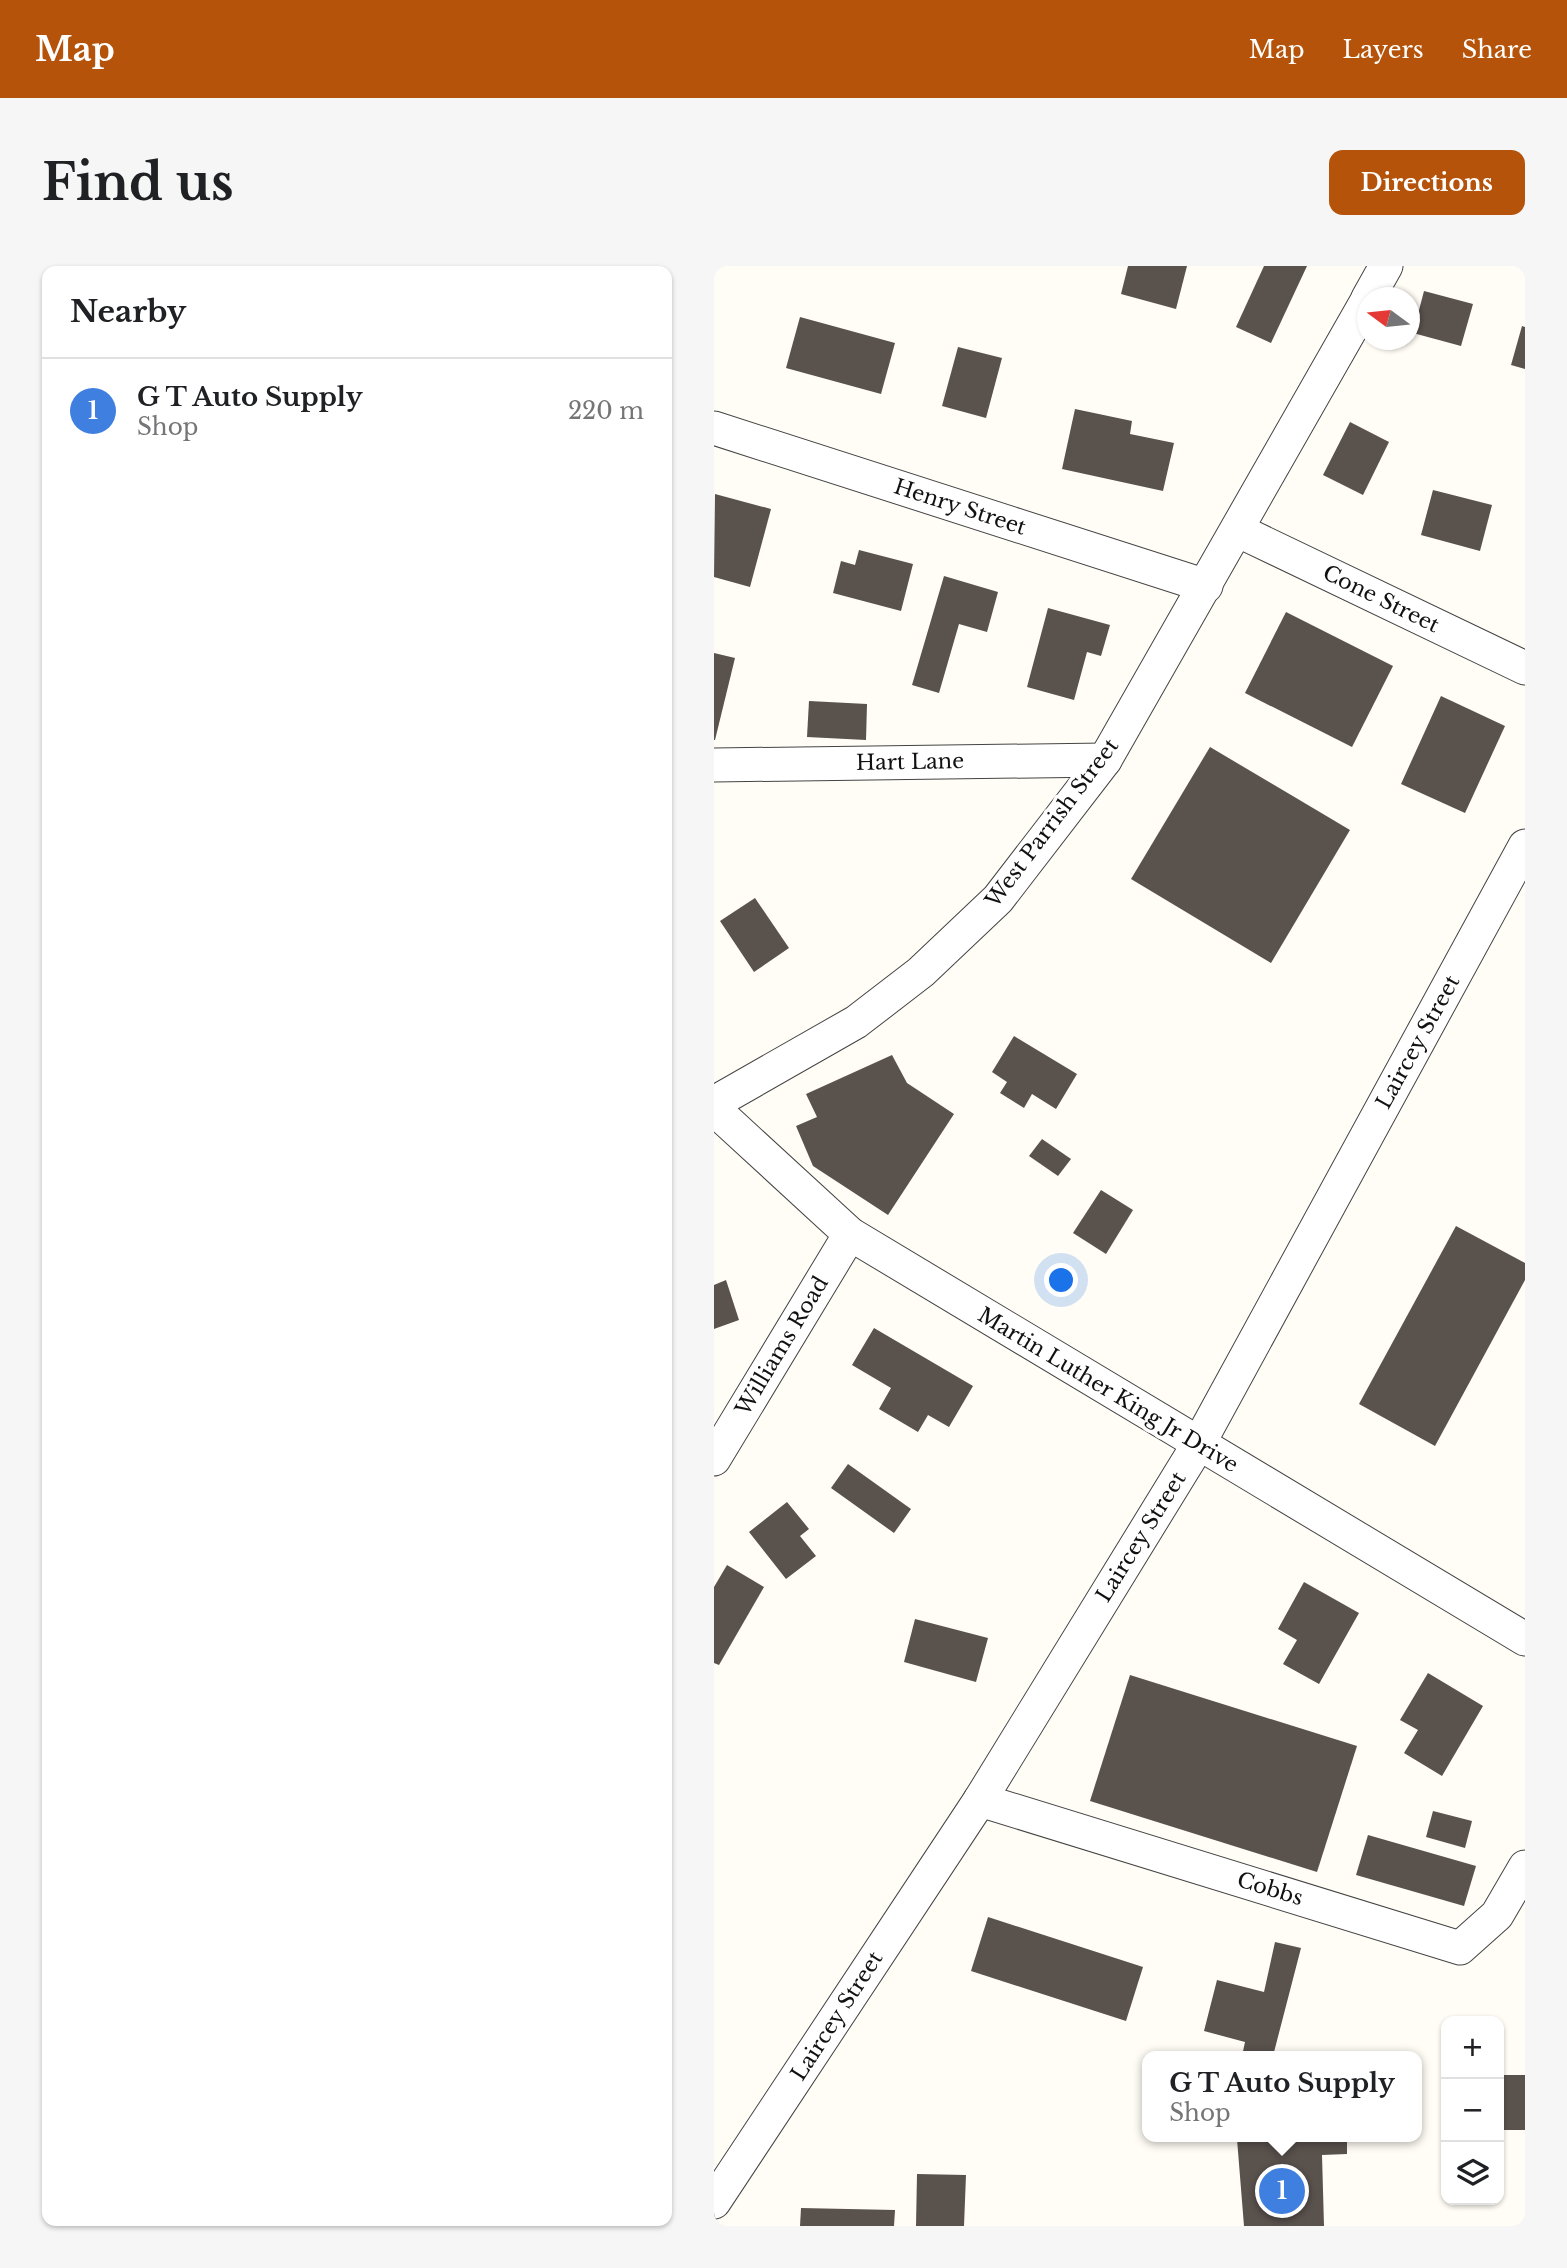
<!DOCTYPE html>
<html lang="en">
<head>
<meta charset="utf-8">
<style>
	body { margin:0; font-family:"Libre Baskerville",serif; background:#f6f6f6; color:#202124 }
	.controls { position:absolute; right:21px; bottom:21px; display:grid; overflow:hidden; border-radius:14px; box-shadow:0 2px 5px #0004 }
	.controls button { width:63px; height:63px; display:grid; place-items:center; padding:0; border:0; border-bottom:2px solid #e0e0e0; background:#fff; color:#202124; font:35px sans-serif }
	.compass { position:absolute; left:643px; top:21px; width:63px; height:63px; border-radius:50%; background:#fff; box-shadow:0 2px 5px #0004; rotate:285deg }
	.you { position:absolute; left:348px; top:1015px; width:24px; height:24px; margin:-18px; border:5px solid #fff; border-radius:50%; background:#1a73e8; box-shadow:0 0 0 10px #1a73e833 }
	.badge { display:grid; place-items:center; width:46px; height:46px; border-radius:50%; background:#b45309; color:#fff; font-size:23px; font-weight:700 }
	.pin { position:absolute; translate:-50% -50%; border:4px solid #fff; box-shadow:0 2px 7px #0006 }
	.popup { position:absolute; left:428px; top:1785px; width:280px; height:91px; box-sizing:border-box; display:grid; place-content:center; border-radius:14px; background:#fff; filter:drop-shadow(0 2px 5px #0005); font-size:23px; white-space:nowrap; color:#757577 }
	.popup b { font-size:26px; color:#202124 }
	.popup::after { content:''; position:absolute; left:50%; top:100%; margin-left:-14px; border:14px solid transparent; border-top-color:#fff }
	.list { margin:0; padding:0; list-style:none }
	h2 { display:flex; justify-content:space-between; align-items:center; height:91px; margin:0; padding:0 28px; font-size:30px }
	h2 small { font-size:23px; font-weight:400; color:#757577 }
	.list li { display:grid; grid-template-columns:46px 1fr auto; gap:21px; align-items:center; box-sizing:border-box; height:105px; padding:0 28px; border-top:2px solid #e0e0e0 }
	.list b { display:block; font-size:26px; white-space:nowrap }
	.list p { margin:0; font-size:23px; white-space:nowrap; color:#757577 }
	.list em { font-size:23px; font-style:normal; color:#757577 }
	.icon { flex:none; width:38px; height:38px; fill:none; stroke:currentColor; stroke-width:2; stroke-linecap:round; stroke-linejoin:round }
	.map { position:relative; flex:none; width:811px; height:1960px; overflow:hidden; border-radius:14px }
	header { display:flex; align-items:center; gap:42px; box-sizing:border-box; height:98px; padding:0 35px; background:#b45309; color:#fff }
	header strong { font-size:33px }
	nav { display:flex; gap:38px; margin-inline-start:auto; font-size:24px }
	.intro { display:flex; align-items:center; justify-content:space-between; box-sizing:border-box; height:168px; padding:0 42px }
	h1 { margin:0; font-size:49px }
	.button { padding:18px 32px; border-radius:14px; background:#b45309; color:#fff; font-size:24px; font-weight:700 }
	main { display:flex; gap:42px; padding:0 42px }
	aside { flex:1; background:#fff; border-radius:14px; box-shadow:0 2px 5px #0004 }
	.map>svg:first-child { display:block }
</style>
</head>
<body>
<header>
<strong>Map</strong>
<nav><a>Map</a><a>Layers</a><a>Share</a></nav>
</header>
<div class="intro"><h1>Find us</h1><a class="button">Directions</a></div>
<main>
<aside>
<h2>Nearby<small></small></h2>
<ul class="list">
<li><span class="badge" style="background:#3f7fe0">1</span><div><b>G T Auto Supply</b><p>Shop</p></div><em>220 m</em></li>
</ul>
</aside>
<div class="map">
<svg width="811" height="1960" viewBox="0 0 811 1960">
	<rect width="100%" height="100%" fill="#fffdf5"/>
	<g fill="#5a524d">
		<path d="M414,0H473L462,43L407,28Z"/>
		<path d="M550,0H593L557,77L522,61Z"/>
		<path d="M710,25L759,38L747,80L699,67Z"/>
		<path d="M86,51L181,77L167,128L72,102Z"/>
		<path d="M808,60L811,61V103L797,99Z"/>
		<path d="M244,81L288,92L272,152L228,140Z"/>
		<path d="M361,143L418,155L416,168L460,177L449,225L348,203Z"/>
		<path d="M636,156L675,176L649,229L609,209Z"/>
		<path d="M719,224L778,239L766,285L707,269Z"/>
		<path d="M1,228L57,243L36,321L0,311Z"/>
		<path d="M145,284L199,298L187,345L119,327L127,295L141,299Z"/>
		<path d="M230,310L284,326L273,366L245,358L225,427L198,419Z"/>
		<path d="M334,342L396,359L387,390L373,386L360,434L313,421Z"/>
		<path d="M572,346L679,400L638,481L531,427Z"/>
		<path d="M0,387L21,392L1,474H0Z"/>
		<path d="M727,430L791,460L751,547L687,518Z"/>
		<path d="M95,435L153,438L152,474L93,471Z"/>
		<path d="M496,481L636,564L557,697L417,613Z"/>
		<path d="M41,632L75,682L40,706L6,655Z"/>
		<path d="M300,770L363,808L342,843L318,828L310,842L286,827L293,816L278,806Z"/>
		<path d="M178,789L193,817L240,848L174,949L99,900L82,860L103,851L92,828Z"/>
		<path d="M328,873L357,893L344,910L315,890Z"/>
		<path d="M387,924L419,944L392,988L359,967Z"/>
		<path d="M742,960L811,997V1014L721,1180L645,1138Z"/>
		<path d="M12,1014L25,1054L0,1063V1019Z"/>
		<path d="M160,1062L259,1120L235,1161L214,1149L204,1166L165,1143L177,1122L138,1099Z"/>
		<path d="M134,1198L197,1243L180,1267L117,1222Z"/>
		<path d="M73,1236L95,1263L86,1270L102,1290L72,1313L35,1266Z"/>
		<path d="M13,1299L50,1321L5,1399L0,1397V1321Z"/>
		<path d="M590,1316L645,1347L605,1418L569,1398L583,1374L564,1363Z"/>
		<path d="M201,1353L274,1372L262,1416L190,1396Z"/>
		<path d="M714,1407L769,1440L728,1510L690,1487L704,1464L686,1454Z"/>
		<path d="M416,1409L643,1480L603,1606L376,1535Z"/>
		<path d="M719,1545L758,1555L751,1582L712,1571Z"/>
		<path d="M654,1569L762,1600L750,1640L642,1609Z"/>
		<path d="M274,1651L429,1701L412,1755L257,1705Z"/>
		<path d="M561,1676L587,1682L559,1790H528L531,1776L490,1765L503,1714L550,1726Z"/>
		<rect x="785" y="1809" width="26" height="55"/>
		<path d="M536,1871H633V1888L608,1889L610,1960H530L523,1873Z"/>
		<path d="M203,1908L252,1909L250,1960H202Z"/>
		<path d="M87,1942L181,1944L180,1960H86Z"/>
	</g>
	<g fill="none" stroke-linecap="round" stroke-linejoin="round">
		<defs>
			<g id="minor">
				<path d="M654,32L672,0"/>
				<path d="M0,162L492,320"/>
				<path d="M523,264L811,402"/>
				<path d="M0,499L391,494"/>
				<path d="M0,837L142,756L207,706L284,633L391,494L654,33"/>
				<path d="M0,843L136,968L811,1373"/>
				<path d="M0,1193L136,968"/>
				<path d="M266,1534L746,1682L783,1649L811,1601"/>
				<path d="M0,1936L266,1534L484,1179L811,580"/>
			</g>
		</defs>
		<use href="#minor" stroke="#444" stroke-width="35"/>
		<use href="#minor" stroke="#fff" stroke-width="33"/>
	</g>
	<g text-anchor="middle" dominant-baseline="central" stroke-width="7" stroke-linejoin="round" paint-order="stroke">
		<g font-size="21" fill="#111" stroke="#fff">
			<text transform="translate(246 241) rotate(18)">Henry Street</text>
			<text transform="translate(667 333) rotate(26)">Cone Street</text>
			<text transform="translate(196 496) rotate(-1)">Hart Lane</text>
			<text transform="translate(338 557) rotate(-53)">West Parrish Street</text>
			<text transform="translate(704 776) rotate(-61)">Laircey Street</text>
			<text transform="translate(68 1080) rotate(-59)">Williams Road</text>
			<text transform="translate(394 1124) rotate(31)">Martin Luther King Jr Drive</text>
			<text transform="translate(427 1271) rotate(-58)">Laircey Street</text>
			<text transform="translate(556 1623) rotate(17)">Cobbs</text>
			<text transform="translate(123 1750) rotate(-57)">Laircey Street</text>
		</g>
	</g>
</svg>
<div class="controls">
<button>+</button>
<button>−</button>
<button><svg class="icon" aria-label="layers" viewBox="0 0 24 24"><path d="M12 4l9 5-9 5-9-5zM3 14l9 5 9-5"/></svg></button>
</div>
<svg class="compass" viewBox="-18 -18 36 36"><path d="M0-13l5 13h-10z" fill="#e53935"/><path d="M0 13l5-13h-10z" fill="#757577"/></svg>
<div class="you"></div>
<div class="pin badge" style="left:568px;top:1925px;background:#3f7fe0">1</div>
<div class="popup"><b>G T Auto Supply</b>Shop</div>
</div>
</main>
</body>
</html>
